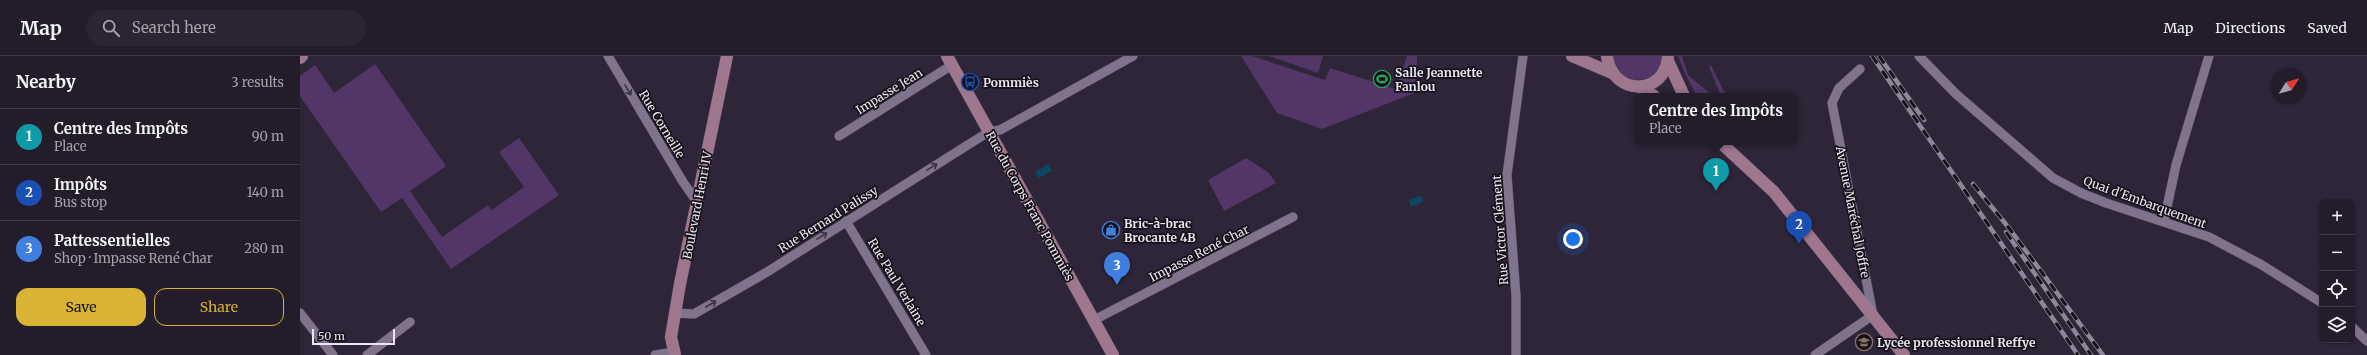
<!DOCTYPE html>
<html lang="en">
<head>
<meta charset="utf-8">
<style>
	body { margin:0; font-family:Merriweather,serif; background:#2b2533; color:#f1f3f6 }
	.controls { position:absolute; right:12px; bottom:12px; display:grid; overflow:hidden; border-radius:8px; box-shadow:0 1px 3px #0004 }
	.controls button { width:36px; height:36px; display:grid; place-items:center; padding:0; border:0; border-bottom:1px solid #403a47; background:#231c2b; color:#f1f3f6; font:20px sans-serif }
	.compass { position:absolute; left:1971px; top:12px; width:36px; height:36px; border-radius:50%; background:#231c2b; box-shadow:0 1px 3px #0004; rotate:53deg }
	.scale { position:absolute; left:12px; bottom:10px; width:83px; box-sizing:border-box; padding-left:4px; border:2px solid #ebe5f2; border-top:0; font-size:11px; line-height:14px; white-space:nowrap; color:#ebe5f2; -webkit-text-stroke:3px #151119; paint-order:stroke }
	.you { position:absolute; left:1273px; top:183px; width:14px; height:14px; margin:-10px; border:3px solid #fff; border-radius:50%; background:#1a73e8; box-shadow:0 0 0 6px #1a73e833 }
	.badge { display:grid; place-items:center; width:26px; height:26px; border-radius:50%; background:#d9b334; color:#fff; font-size:13px; font-weight:700 }
	.pin { position:absolute; translate:-50% -33px; filter:drop-shadow(0 1px 2px #0008) }
	.pin::after { content:''; position:absolute; top:21px; width:14px; height:12px; background:inherit; clip-path:polygon(0 0,100% 0,50% 100%) }
	.popup { position:absolute; left:1334px; top:37px; width:164px; height:52px; box-sizing:border-box; display:grid; place-content:center; border-radius:8px; background:#231c2b; filter:drop-shadow(0 1px 3px #0005); font-size:13px; white-space:nowrap; color:#a3a1a9 }
	.popup b { font-size:15px; color:#f1f3f6 }
	.popup::after { content:''; position:absolute; left:50%; top:100%; margin-left:-8px; border:8px solid transparent; border-top-color:#231c2b }
	.list { margin:0; padding:0; list-style:none }
	h2 { display:flex; justify-content:space-between; align-items:center; height:52px; margin:0; padding:0 16px; font-size:17px }
	h2 small { font-size:13px; font-weight:400; color:#a3a1a9 }
	.list li { display:grid; grid-template-columns:26px 1fr auto; gap:12px; align-items:center; box-sizing:border-box; height:56px; padding:0 16px; border-top:1px solid #403a47 }
	.list b { display:block; font-size:15px; white-space:nowrap }
	.list p { margin:0; font-size:13px; white-space:nowrap; color:#a3a1a9 }
	.list em { font-size:13px; font-style:normal; color:#a3a1a9 }
	.actions { display:flex; gap:8px; padding:12px 16px }
	.actions a { flex:1; padding:9px 0; border:1px solid #d9b334; border-radius:12px; text-align:center; font-size:14px; color:#d9b334 }
	.actions .main { background:#d9b334; color:#111 }
	.icon { flex:none; width:22px; height:22px; fill:none; stroke:currentColor; stroke-width:2; stroke-linecap:round; stroke-linejoin:round }
	.map { position:relative; flex:none; width:2067px; height:299px; overflow:hidden }
	header { display:flex; align-items:center; gap:24px; box-sizing:border-box; height:56px; padding:0 20px; background:#231c2b; border-bottom:1px solid #403a47 }
	header strong { font-size:19px }
	nav { display:flex; gap:22px; margin-inline-start:auto; font-size:14px }
	.search { width:280px; height:36px; background:#2b2533; display:flex; align-items:center; gap:10px; box-sizing:border-box; padding:0 14px; border-radius:22px; color:#a3a1a9; font-size:15px }
	main { display:flex }
	aside { flex:1; background:#231c2b }
	.map>svg:first-child { display:block }
</style>
</head>
<body>
<header>
<strong>Map</strong>
<div class="search"><svg class="icon" aria-label="search" viewBox="0 0 24 24"><circle cx="10" cy="10" r="6"/><path d="M15 15l6 6"/></svg>Search here</div>
<nav><a>Map</a><a>Directions</a><a>Saved</a></nav>
</header>
<main>
<aside>
<h2>Nearby<small>3 results</small></h2>
<ul class="list">
<li><span class="badge" style="background:#0f9aa8">1</span><div><b>Centre des Impôts</b><p>Place</p></div><em>90 m</em></li>
<li><span class="badge" style="background:#1a4fb4">2</span><div><b>Impôts</b><p>Bus stop</p></div><em>140 m</em></li>
<li><span class="badge" style="background:#3f7fe0">3</span><div><b>Pattessentielles</b><p>Shop · Impasse René Char</p></div><em>280 m</em></li>
</ul>
<div class="actions"><a class="main">Save</a><a>Share</a></div>
</aside>
<div class="map">
<svg width="2067" height="299" viewBox="0 0 2067 299">
	<rect width="100%" height="100%" fill="#2f2539"/>
	<g fill="#513667">
		<path d="M941,0H952L1025,24L1030,12L1096,33L1107,0H1117V36L1022,73L977,57Z"/>
		<path d="M969,0H1023L1018,17Z"/>
		<path d="M1314,0H1362C1365,32 1310,31 1314,0Z"/>
		<path d="M1378,0H1382L1388,19L1413,40H1397L1385,18Z"/>
		<path d="M75,8L146,110L110,135L142,181L188,149L192,154L224,131L199,96L219,82L259,139L151,213L102,142L81,156L0,40V20L15,9L34,37Z"/>
		<path d="M1411,9L1426,40H1421L1409,11Z"/>
		<path d="M946,102L968,116L976,127L924,155L908,124Z"/>
	</g>
	<g fill="#0d4763">
		<path d="M748,108L752,115L739,122L735,116Z"/>
		<path d="M1118,140L1122,141L1123,146L1113,150H1110L1109,144Z"/>
	</g>
	<g fill="none" stroke-linecap="round" stroke-linejoin="round">
		<defs>
			<g id="street">
				<path d="M308,0L383,126L397,146"/>
				<path d="M1619,0L1656,38L1753,122L1781,137L1806,147L1909,181L1962,209L2022,247"/>
				<path d="M539,80L652,9"/>
				<path d="M546,165L626,299"/>
				<path d="M1864,165L1876,109L1909,0"/>
				<path d="M0,257L33,299"/>
				<path d="M375,257L394,258L467,216L674,85L689,76L700,74L833,0"/>
				<path d="M794,264L993,161"/>
				<path d="M2052,271L2067,285"/>
				<path d="M67,299L110,266"/>
				<path d="M355,299L374,296"/>
				<path d="M1216,299V240L1207,119L1223,0"/>
				<path d="M1515,299L1573,259L1532,47L1539,32L1560,13"/>
			</g>
			<g id="secondary">
				<path d="M647,0L813,299"/>
				<path d="M1272,0L1312,17"/>
				<path d="M1307,0C1312,41 1366,40 1368,0"/>
				<path d="M0,2L2,0"/>
				<path d="M1368,5L1384,40"/>
				<path d="M1340,31L1354,40"/>
				<path d="M1420,86L1474,136L1604,299"/>
				<path d="M375,299L371,281L380,228L427,0"/>
			</g>
		</defs>
		<use href="#street" stroke="#4a4252" stroke-width="10"/>
		<use href="#secondary" stroke="#4a4252" stroke-width="13"/>
		<use href="#street" stroke="#7f748b" stroke-width="9"/>
		<use href="#secondary" stroke="#9e768e" stroke-width="12"/>
		<defs>
			<g id="rail">
				<path d="M1572,0L1778,299"/>
				<path d="M1579,0L1624,64"/>
				<path d="M1673,128L1709,172L1803,299"/>
				<path d="M1706,176L1791,299"/>
			</g>
		</defs>
		<use href="#rail" stroke="#8f8797" stroke-width="4.5"/>
		<use href="#rail" stroke="#151119" stroke-width="3" stroke-dasharray="9" stroke-linecap="butt"/>
	</g>
	<defs><path id="oneway-shaft" d="M-6 0H5M1.5-3L5.5 0L1.5 3" fill="none" stroke-width="1.6" stroke-linecap="round" stroke-linejoin="round"/></defs>
	<g stroke="#3a3441">
		<use href="#oneway-shaft" transform="translate(328 34) rotate(59)"/>
		<use href="#oneway-shaft" transform="translate(632 111) rotate(-32)"/>
		<use href="#oneway-shaft" transform="translate(522 180) rotate(-32)"/>
		<use href="#oneway-shaft" transform="translate(411 248) rotate(-30)"/>
	</g>
	<defs>
		<symbol id="stadium-ring" viewBox="-11 -11 22 22"><circle r="9.5" fill="#151119" stroke="#2e9e5b" stroke-width="1.5"/><path d="M0-5a6.5 5 0 1 0 0 10a6.5 5 0 1 0 0-10ZM-3.5-1.8h7v3.6h-7Z" fill="#2e9e5b"/></symbol>
		<symbol id="bus-ring" viewBox="-11 -11 22 22"><circle r="9.5" fill="#151119" stroke="#1a4fb4" stroke-width="1.5"/><path d="M-5-6H5V4H4V6H2V4H-2V6H-4V4H-5ZM-3.5-4V0h7V-4ZM-3.5 1.2v1.5H-2V1.2ZM2 1.2v1.5H3.5V1.2Z" fill="#1a4fb4"/></symbol>
		<symbol id="shop-ring" viewBox="-11 -11 22 22"><circle r="9.5" fill="#151119" stroke="#3f7fe0" stroke-width="1.5"/><path d="M-5-2.5h2.3a2.7 3.5 0 0 1 5.4 0H5L5.5 6h-11ZM-1.5-2.5h3a1.5 2.3 0 0 0-3 0Z" fill="#3f7fe0"/></symbol>
		<symbol id="school-ring" viewBox="-11 -11 22 22"><circle r="9.5" fill="#151119" stroke="#8d6e63" stroke-width="1.5"/><path d="M0-5L7-2L0 1L-7-2ZM-4 1L0 2.5L4 1V4Q0 6-4 4Z" fill="#8d6e63"/></symbol>
	</defs>
	<g fill-rule="evenodd">
		<use href="#stadium-ring" x="1072" y="13" width="20" height="20"/>
		<use href="#bus-ring" x="660" y="16" width="20" height="20"/>
		<use href="#shop-ring" x="801" y="164" width="20" height="20"/>
		<use href="#school-ring" x="1554" y="276" width="20" height="20"/>
	</g>
	<g text-anchor="middle" dominant-baseline="central" stroke-width="3.5" stroke-linejoin="round" paint-order="stroke">
		<g font-size="12" font-weight="bold" fill="#ebe5f2" stroke="#151119" text-anchor="start">
			<text x="1095" y="16">Salle Jeannette<tspan x="1095" dy="14">Fanlou</tspan></text>
			<text x="683" y="26">Pommiès</text>
			<text x="824" y="167">Bric-à-brac<tspan x="824" dy="14">Brocante 4B</tspan></text>
			<text x="1577" y="286">Lycée professionnel Reffye</text>
		</g>
		<g font-size="12" fill="#ebe5f2" stroke="#151119">
			<text transform="translate(589 35) rotate(-32)">Impasse Jean</text>
			<text transform="translate(362 68) rotate(59)">Rue Corneille</text>
			<text transform="translate(1845 146) rotate(20)">Quai d'Embarquement</text>
			<text transform="translate(397 149) rotate(-79)">Boulevard Henri IV</text>
			<text transform="translate(730 150) rotate(61)">Rue du Corps Franc Pommiès</text>
			<text transform="translate(1553 156) rotate(79)">Avenue Maréchal Joffre</text>
			<text transform="translate(528 163) rotate(-32)">Rue Bernard Palissy</text>
			<text transform="translate(1200 174) rotate(-94)">Rue Victor Clément</text>
			<text transform="translate(899 197) rotate(-27)">Impasse René Char</text>
			<text transform="translate(597 226) rotate(59)">Rue Paul Verlaine</text>
		</g>
	</g>
</svg>
<div class="controls">
<button>+</button>
<button>−</button>
<button><svg class="icon" aria-label="locate" viewBox="0 0 24 24"><circle cx="12" cy="12" r="6"/><path d="M12 2v4M12 18v4M2 12h4M18 12h4"/></svg></button>
<button><svg class="icon" aria-label="layers" viewBox="0 0 24 24"><path d="M12 4l9 5-9 5-9-5zM3 14l9 5 9-5"/></svg></button>
</div>
<svg class="compass" viewBox="-18 -18 36 36"><path d="M0-13l5 13h-10z" fill="#e53935"/><path d="M0 13l5-13h-10z" fill="#a3a1a9"/></svg>
<div class="scale">50 m</div>
<div class="you"></div>
<div class="pin badge" style="left:1416px;top:135px;background:#0f9aa8">1</div>
<div class="popup"><b>Centre des Impôts</b>Place</div>
<div class="pin badge" style="left:1499px;top:188px;background:#1a4fb4">2</div>
<div class="pin badge" style="left:817px;top:229px;background:#3f7fe0">3</div>
</div>
</main>
</body>
</html>
